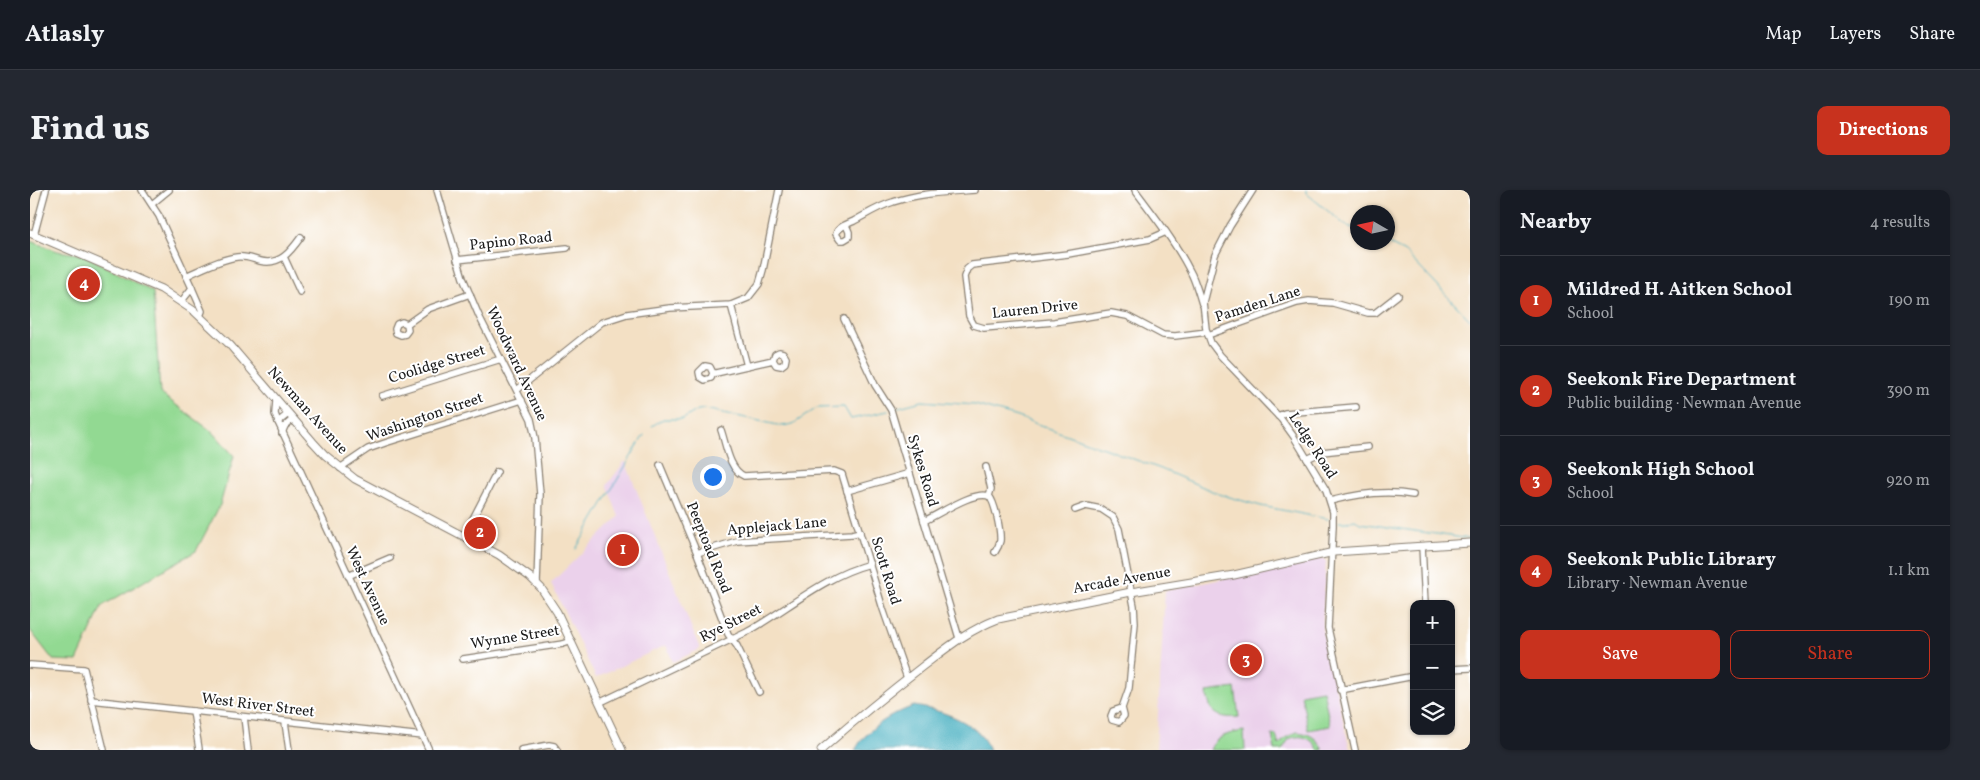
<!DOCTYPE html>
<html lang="en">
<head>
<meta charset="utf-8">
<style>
	body { margin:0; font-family:Vollkorn,serif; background:#242831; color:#f1f3f6 }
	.controls { position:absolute; right:15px; bottom:15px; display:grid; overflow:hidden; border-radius:10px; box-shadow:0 1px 4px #0004 }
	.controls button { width:45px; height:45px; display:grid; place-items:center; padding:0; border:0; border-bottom:1px solid #363941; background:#171b24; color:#f1f3f6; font:25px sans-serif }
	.compass { position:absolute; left:1320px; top:15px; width:45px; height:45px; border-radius:50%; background:#171b24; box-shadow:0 1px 4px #0004; rotate:279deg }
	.you { position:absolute; left:682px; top:286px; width:18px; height:18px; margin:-12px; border:4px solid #fff; border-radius:50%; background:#1a73e8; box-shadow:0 0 0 8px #1a73e833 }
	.badge { display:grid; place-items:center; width:32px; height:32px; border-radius:50%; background:#c8321e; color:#fff; font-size:16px; font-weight:700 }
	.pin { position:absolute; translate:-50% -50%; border:2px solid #fff; box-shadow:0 1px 5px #0006 }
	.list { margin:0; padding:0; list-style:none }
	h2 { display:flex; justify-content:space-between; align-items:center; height:65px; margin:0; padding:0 20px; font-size:21px }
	h2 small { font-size:16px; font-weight:400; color:#9ea1a6 }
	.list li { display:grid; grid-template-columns:32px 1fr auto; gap:15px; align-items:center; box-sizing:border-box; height:90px; padding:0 20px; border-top:1px solid #363941 }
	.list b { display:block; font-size:19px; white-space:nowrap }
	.list p { margin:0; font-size:16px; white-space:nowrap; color:#9ea1a6 }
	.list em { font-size:16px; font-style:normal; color:#9ea1a6 }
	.actions { display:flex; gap:10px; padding:15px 20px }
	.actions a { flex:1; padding:11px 0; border:1px solid #c8321e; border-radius:10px; text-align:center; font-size:18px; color:#c8321e }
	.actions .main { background:#c8321e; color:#fff }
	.icon { flex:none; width:28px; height:28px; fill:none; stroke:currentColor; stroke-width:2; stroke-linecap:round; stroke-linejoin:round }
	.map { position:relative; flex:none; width:1440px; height:560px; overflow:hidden; border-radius:10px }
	header { display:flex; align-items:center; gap:30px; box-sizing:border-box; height:70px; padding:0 25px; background:#171b24; border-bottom:1px solid #363941 }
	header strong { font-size:24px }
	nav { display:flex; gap:28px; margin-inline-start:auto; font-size:18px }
	.intro { display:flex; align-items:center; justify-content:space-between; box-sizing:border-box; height:120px; padding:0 30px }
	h1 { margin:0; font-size:35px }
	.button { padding:12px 22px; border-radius:10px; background:#c8321e; color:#fff; font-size:18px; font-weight:700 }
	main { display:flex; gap:30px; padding:0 30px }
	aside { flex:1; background:#171b24; border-radius:10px; box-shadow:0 1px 4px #0004 }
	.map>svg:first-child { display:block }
</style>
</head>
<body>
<header>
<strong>Atlasly</strong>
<nav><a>Map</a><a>Layers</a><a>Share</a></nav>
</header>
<div class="intro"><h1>Find us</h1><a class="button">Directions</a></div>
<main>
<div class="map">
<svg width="1440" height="560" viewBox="0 0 1440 560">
	<rect width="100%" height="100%" fill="#fff"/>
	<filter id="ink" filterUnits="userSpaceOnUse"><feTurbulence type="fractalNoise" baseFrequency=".02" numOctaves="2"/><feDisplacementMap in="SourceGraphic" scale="10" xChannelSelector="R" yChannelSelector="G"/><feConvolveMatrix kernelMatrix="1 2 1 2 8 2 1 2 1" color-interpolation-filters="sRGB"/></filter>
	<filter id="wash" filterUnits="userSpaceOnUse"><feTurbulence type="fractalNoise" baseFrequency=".0096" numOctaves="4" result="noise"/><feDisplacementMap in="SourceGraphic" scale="20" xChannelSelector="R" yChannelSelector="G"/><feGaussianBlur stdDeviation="1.12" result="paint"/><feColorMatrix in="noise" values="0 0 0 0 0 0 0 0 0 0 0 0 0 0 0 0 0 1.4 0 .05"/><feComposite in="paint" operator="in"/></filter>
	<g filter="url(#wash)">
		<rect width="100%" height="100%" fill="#f3e0c4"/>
		<g fill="#ebd1eb">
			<path d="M595,271L670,459L643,472L636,455L566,488L521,393L589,327L577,295Z"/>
			<path d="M1292,368L1296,371L1292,439L1320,560H1126L1135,401Z"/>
		</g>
		<g fill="#92d992" stroke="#577a57">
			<path d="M0,51L28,61L54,65L123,102L130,203L184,243L204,266L190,315L166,361L72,416L47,471L23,470L0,440Z"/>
			<path d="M1205,498L1209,527C1187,529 1179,523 1177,502Z"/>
			<path d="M1293,500L1300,536L1278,540L1271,504Z"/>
			<path d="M1214,541L1215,560H1180C1185,546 1200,543 1214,541Z"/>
			<path d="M1267,542C1279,543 1288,548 1293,560H1288C1282,547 1271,544 1259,549L1252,560H1245L1242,545H1246L1249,555L1255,548Z"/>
		</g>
		<path fill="#3eabbd" stroke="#2d646c" d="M884,516C911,520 950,532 959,560H825C837,538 861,524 884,516Z"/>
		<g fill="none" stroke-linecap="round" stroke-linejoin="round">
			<g stroke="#3eabbd" stroke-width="1">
				<path d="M1276,0V3L1315,35L1328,40"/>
				<path d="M1355,52L1375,62L1440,130"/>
				<path d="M865,218L892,211L945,215L988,227L1131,279L1189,304L1231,316L1298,329"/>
				<path d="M622,236L633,229H653L668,220L675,219L752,236L763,234L787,218L814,217L821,229L858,221"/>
				<path d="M1309,332H1316L1325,330L1330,333L1440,349"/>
				<path d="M546,359L614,245"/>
			</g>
		</g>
	</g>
	<g filter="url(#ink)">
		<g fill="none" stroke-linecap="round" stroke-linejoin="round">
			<defs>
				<g id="minor">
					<path d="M112,0L129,26L162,98L151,112"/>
					<path d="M407,0L433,88L449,126L501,229L505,248L510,304L507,394"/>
					<path d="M1105,0C1125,27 1147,54 1162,85C1166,94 1169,104 1172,114"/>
					<path d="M1223,0L1200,36L1185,65L1173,112L1176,139L1181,153L1190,165L1251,229L1264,247L1296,300L1303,322V336L1298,438L1325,560"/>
					<path d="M122,14L139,0"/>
					<path d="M816,35L819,42V47L814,50H810L806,44C808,37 817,34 824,31C837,24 849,16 863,12C889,3 917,2 945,0"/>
					<path d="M1136,42L1120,49L1038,64L942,75L937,79L934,87L939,126L944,135L954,138L1024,132L1081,123L1097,126L1133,145L1145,146L1177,142"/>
					<path d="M4,45L16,0"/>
					<path d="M254,67L270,102"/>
					<path d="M427,70L537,58"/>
					<path d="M156,86C172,79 190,69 207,67C216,66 222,69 230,71C250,76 261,61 271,47"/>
					<path d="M162,98L172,121L170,126"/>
					<path d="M701,115L717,176"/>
					<path d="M814,129L845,195L861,220L929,448"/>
					<path d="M377,134L372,132L367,134L365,139L366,143L371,145L375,144L378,140L377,134L398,119L440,104"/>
					<path d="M1178,145L1267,113L1279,111L1303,113L1338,123H1345L1368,105"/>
					<path d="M683,183L681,188L675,190L670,187L669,182L675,176L680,177L683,183H686L743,170L745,164L749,162L753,163L756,168L755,173L751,176L746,175L743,170"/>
					<path d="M487,200L572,132L597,124L640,118L701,115L718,108L729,94L733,80L749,0"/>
					<path d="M352,206L471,169"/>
					<path d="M246,211L245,224L248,232"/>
					<path d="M258,224L248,232L399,560"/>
					<path d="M1248,226L1255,223L1326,217"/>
					<path d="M691,240C696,254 699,280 714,286L804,281L812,284L853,419L877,488"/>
					<path d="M252,243L255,236L263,229"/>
					<path d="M1277,269L1292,262L1338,257"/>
					<path d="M630,275L667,363L698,444L707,456L729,502"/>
					<path d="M956,277L961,299L959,306C965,312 971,342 970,351C969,356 967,359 965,362"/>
					<path d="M310,278L338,259L355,253L492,210"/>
					<path d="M817,301L880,283"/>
					<path d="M1300,311C1327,304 1356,300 1383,305"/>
					<path d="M1045,320L1056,316L1071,319L1083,327L1089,339L1104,416L1105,433L1099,498L1092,518L1094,526L1089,532L1082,530L1081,526L1083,521L1092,518"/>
					<path d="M894,331C910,324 942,301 959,306"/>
					<path d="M434,346L467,282"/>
					<path d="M1392,356L1395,414"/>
					<path d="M667,363L707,351L822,344L830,342"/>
					<path d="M318,386L360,368"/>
					<path d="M433,469L533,454L542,451"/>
					<path d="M0,475L54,479L74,560"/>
					<path d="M1421,479L1440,478"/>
					<path d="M1310,500L1384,486"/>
					<path d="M61,510L393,546"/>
					<path d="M571,512L717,442C758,419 794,386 840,374"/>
					<path d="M163,521L169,559"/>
					<path d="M214,527L218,560"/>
					<path d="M255,532L259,560"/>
					<path d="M491,560L519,555L524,556L527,560"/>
				</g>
				<g id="major">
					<path d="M0,43L131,99L164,121L200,155L283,252L295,265L325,289L469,365L500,387L511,398L527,422L592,560"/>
					<path d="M791,560C824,531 858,503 893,476C918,457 937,441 968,429L1101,402L1204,385L1304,362L1440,353"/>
				</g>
			</defs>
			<use href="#minor" stroke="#887e70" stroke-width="8"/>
			<use href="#major" stroke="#887e70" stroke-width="9"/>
			<use href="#minor" stroke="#fff" stroke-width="5.5"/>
			<use href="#major" stroke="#fff" stroke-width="7"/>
		</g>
	</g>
	<g text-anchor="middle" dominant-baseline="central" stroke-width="4" stroke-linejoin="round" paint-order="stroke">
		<g font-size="15" fill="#1c1c1c" stroke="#fff">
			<text transform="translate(481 52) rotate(-6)">Papino Road</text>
			<text transform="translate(1228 115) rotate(-18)">Pamden Lane</text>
			<text transform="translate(1005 120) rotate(-6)">Lauren Drive</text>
			<text transform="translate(486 174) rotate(65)">Woodward Avenue</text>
			<text transform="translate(407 175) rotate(-17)">Coolidge Street</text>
			<text transform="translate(277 221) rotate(48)">Newman Avenue</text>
			<text transform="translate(395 228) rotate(-19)">Washington Street</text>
			<text transform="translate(1282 256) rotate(57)">Ledge Road</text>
			<text transform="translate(892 281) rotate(73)">Sykes Road</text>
			<text transform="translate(747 337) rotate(-5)">Applejack Lane</text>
			<text transform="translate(678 358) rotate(68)">Peeptoad Road</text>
			<text transform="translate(855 381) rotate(73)">Scott Road</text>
			<text transform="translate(1092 391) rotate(-10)">Arcade Avenue</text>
			<text transform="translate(337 396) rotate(65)">West Avenue</text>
			<text transform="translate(701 434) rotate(-27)">Rye Street</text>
			<text transform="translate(485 448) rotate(-9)">Wynne Street</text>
			<text transform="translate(228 516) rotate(7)">West River Street</text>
		</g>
	</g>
</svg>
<div class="controls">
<button>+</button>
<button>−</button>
<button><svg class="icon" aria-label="layers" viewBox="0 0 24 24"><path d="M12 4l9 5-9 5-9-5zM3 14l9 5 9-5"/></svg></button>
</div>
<svg class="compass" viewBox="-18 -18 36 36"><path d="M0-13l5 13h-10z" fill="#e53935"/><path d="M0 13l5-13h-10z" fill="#9ea1a6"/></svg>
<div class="you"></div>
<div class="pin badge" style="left:593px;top:360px">1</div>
<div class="pin badge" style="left:450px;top:343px">2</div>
<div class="pin badge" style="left:1216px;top:470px">3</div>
<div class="pin badge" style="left:54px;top:94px">4</div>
</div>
<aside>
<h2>Nearby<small>4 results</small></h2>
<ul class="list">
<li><span class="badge">1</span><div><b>Mildred H. Aitken School</b><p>School</p></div><em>190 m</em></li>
<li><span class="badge">2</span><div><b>Seekonk Fire Department</b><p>Public building · Newman Avenue</p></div><em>390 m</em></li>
<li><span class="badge">3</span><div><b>Seekonk High School</b><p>School</p></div><em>920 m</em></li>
<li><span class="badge">4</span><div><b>Seekonk Public Library</b><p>Library · Newman Avenue</p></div><em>1.1 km</em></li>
</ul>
<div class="actions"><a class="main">Save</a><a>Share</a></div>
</aside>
</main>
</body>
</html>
